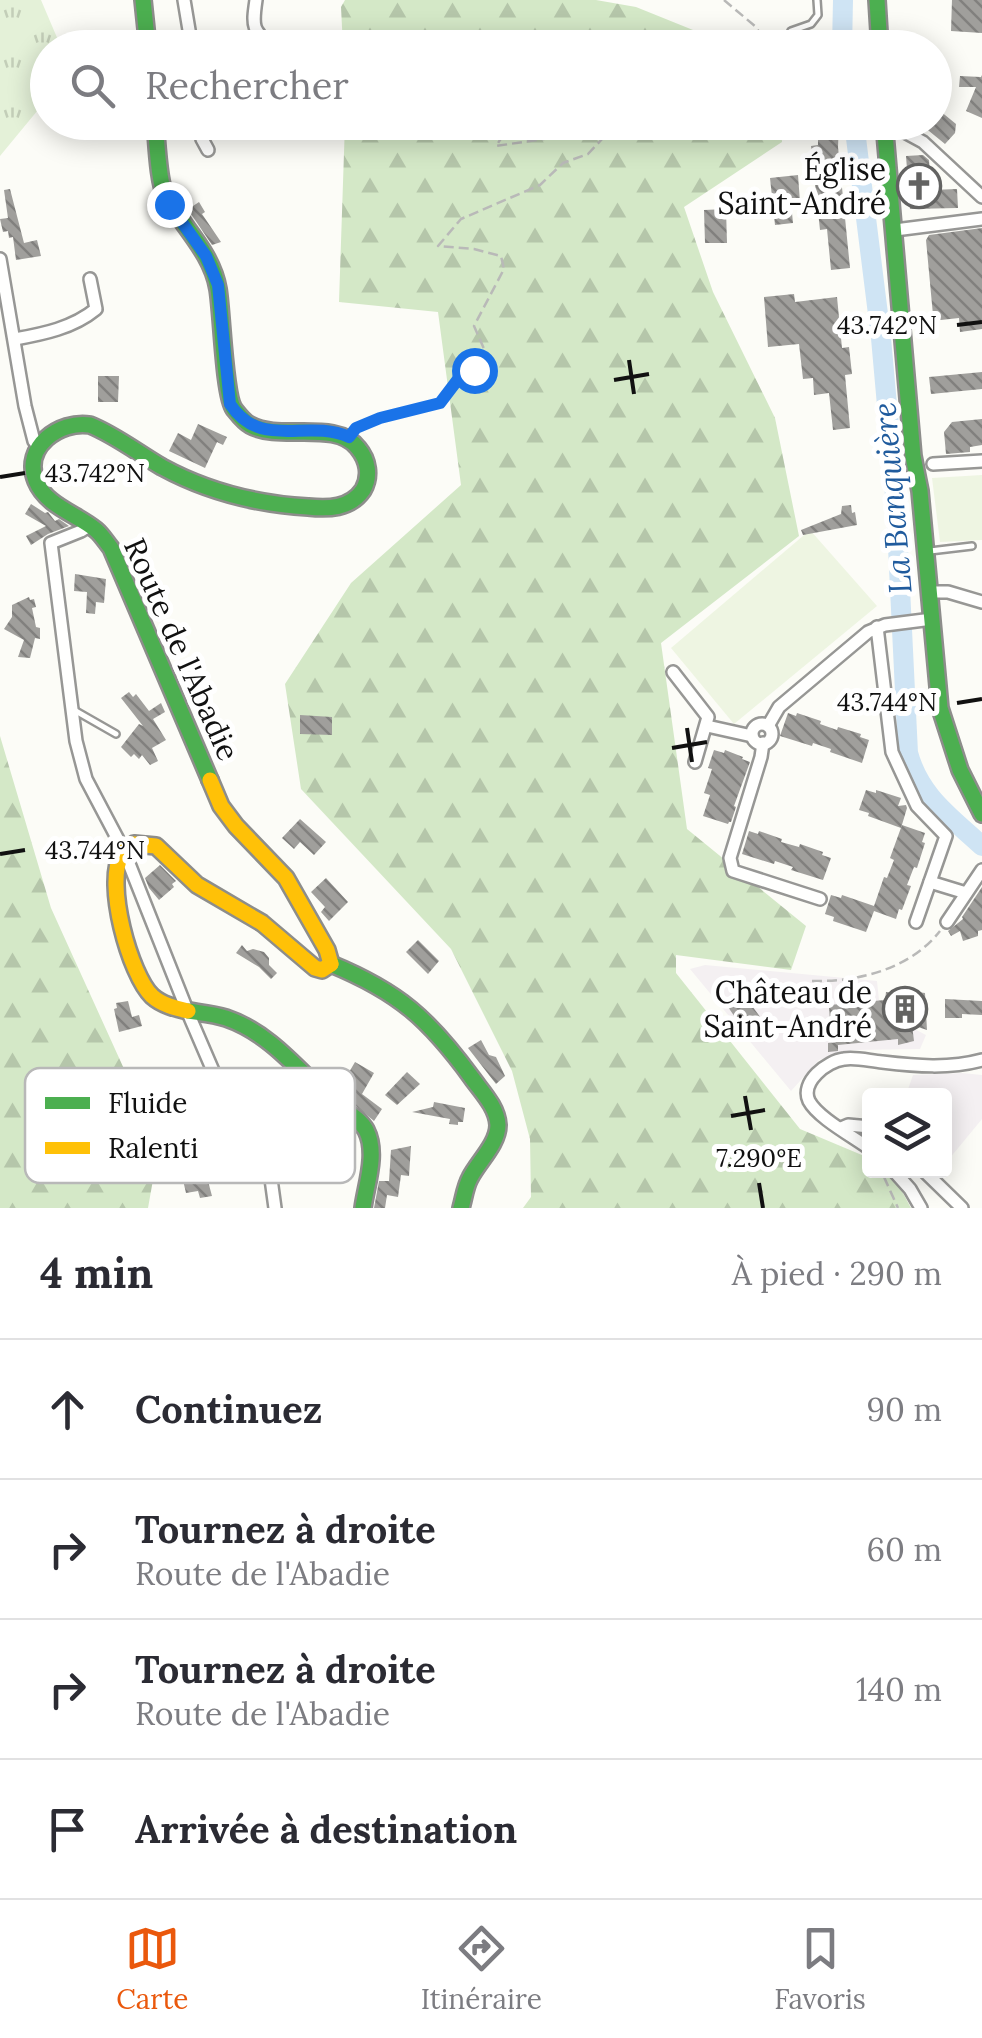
<!DOCTYPE html>
<html lang="fr">
<head>
<meta charset="utf-8">
<style>
	body { margin:0; font-family:Lora,serif; background:#f2f2f3; color:#2b2b33 }
	.controls { position:absolute; right:30px; bottom:30px; display:grid; overflow:hidden; border-radius:10px; box-shadow:0 5px 25px #0003 }
	.controls button { width:90px; height:90px; display:grid; place-items:center; padding:0; border:0; border-bottom:2px solid #e1e1e2; background:#fff; color:#2b2b33; font:50px sans-serif }
	.stop { position:absolute; width:30px; height:30px; margin:-22px; border:8px solid #1a73e8; border-radius:50%; background:#fff }
	.stop.end { background:#1a73e8; border-color:#fff; box-shadow:0 2px 10px #0008 }
	.list { margin:0; padding:0; list-style:none }
	h2 { display:flex; justify-content:space-between; align-items:center; height:130px; margin:0; padding:0 40px; font-size:42px }
	h2 small { font-size:32px; font-weight:400; color:#7c7c81 }
	.list li { display:grid; grid-template-columns:65px 1fr auto; gap:30px; align-items:center; box-sizing:border-box; height:140px; padding:0 40px; border-top:2px solid #e1e1e2 }
	.list b { display:block; font-size:38px; white-space:nowrap }
	.list p { margin:0; font-size:32px; white-space:nowrap; color:#7c7c81 }
	.list em { font-size:32px; font-style:normal; color:#7c7c81 }
	.icon { flex:none; width:55px; height:55px; fill:none; stroke:currentColor; stroke-width:2; stroke-linecap:round; stroke-linejoin:round }
	.map { position:relative; flex:none; width:982px; height:1208px; overflow:hidden }
	.search { position:absolute; background:#fff; box-shadow:0 5px 25px #0003; left:30px; right:30px; top:30px; height:110px; display:flex; align-items:center; gap:25px; box-sizing:border-box; padding:0 35px; border-radius:55px; color:#7c7c81; font-size:38px }
	.sheet { height:690px; background:#fff }
	nav { display:flex; justify-content:space-around; align-items:center; box-sizing:border-box; height:140px; border-top:2px solid #e1e1e2; background:#fff; font-size:28px; color:#7c7c81 }
	nav a { display:grid; justify-items:center; gap:5px }
	nav .on { color:#ea580c }
	.map>svg:first-child { display:block }
</style>
</head>
<body>
<div class="map">
<svg width="982" height="1208" viewBox="0 0 982 1208">
	<defs>
		<pattern id="grass-tufts" width="24" height="20" patternUnits="userSpaceOnUse" patternTransform="scale(2.5)"><rect width="24" height="20" fill="#e4f1d8"/><path d="M3 7l-1-3M5 7V3M7 7l1-3M15 17l-1-3M17 17v-4M19 17l1-3" fill="none" stroke="#c3ceb8"/></pattern>
		<pattern id="forest-firs" width="22" height="20" patternUnits="userSpaceOnUse" patternTransform="scale(2.5)"><rect width="22" height="20" fill="#d4e8c7"/><path d="M5 1l3.5 6h-7zM16 11l3.5 6h-7z" fill="#b5c6aa"/></pattern>
		<pattern id="building-back-hatch" width="6" height="6" patternUnits="userSpaceOnUse" patternTransform="scale(2.5)"><rect width="6" height="6" fill="#a09f9c"/><path d="M-1 5l2 2M0 0l6 6M5-1l2 2" fill="none" stroke="#81807e"/></pattern>
	</defs>
	<rect width="100%" height="100%" fill="#fcfcf7"/>
	<g fill="#f4f0f2">
		<path d="M705,965L877,981L879,1000L903,1023L926,1035L920,1049L853,1050L819,1060L791,1091L690,969Z"/>
		<path d="M962,1073L982,1075V1119L949,1159L945,1153L944,1096L906,1095L913,1075Z"/>
	</g>
	<path fill="url(#grass-tufts)" d="M0,0H41L61,47L48,48L47,99L0,156Z"/>
	<g fill="url(#forest-firs)">
		<path d="M345,0H596L636,7L693,30L705,47H343L341,7Z"/>
		<path d="M345,123H781L782,142L684,207L713,292L775,418L799,536L661,643L687,829L806,926L791,970L676,955V973L800,1129L869,1158L870,1170L891,1171L911,1208H523L531,1197L530,1139L512,1071L451,949L301,789L285,684L351,583L461,485L438,312L339,302Z"/>
		<path d="M0,736L51,908L159,1146L148,1208H0Z"/>
	</g>
	<g fill="#eef5e2">
		<path d="M982,475V540L940,542L932,478Z"/>
		<path d="M810,530L877,606L734,724L671,648Z"/>
	</g>
	<g fill="none" stroke-linecap="round" stroke-linejoin="round">
		<g stroke="#cfe4f4" stroke-width="20">
			<path d="M842,48L843,0"/>
			<path d="M854,122L881,338L896,506L908,753C920,797 951,817 982,846"/>
		</g>
	</g>
	<g fill="url(#building-back-hatch)">
		<path d="M952,0H982V33L951,31Z"/>
		<path d="M982,75V118L966,111L976,87H959L960,76L981,77Z"/>
		<path d="M934,106L956,124L955,133L945,144L918,122H934Z"/>
		<path d="M827,122H839L838,147L850,268L831,270L827,229L820,230L811,146L818,145V132L826,131Z"/>
		<path d="M923,155L929,160L931,190L957,189L958,208L910,209L906,156Z"/>
		<path d="M798,175L800,202L791,203L793,223L775,225L770,178Z"/>
		<path d="M177,187L190,208L199,202L205,212L202,214L221,242L212,245L174,189Z"/>
		<path d="M10,189L24,243L37,240L41,256L16,260L13,237L9,238L8,231L3,232L0,219L8,218L4,190Z"/>
		<path d="M726,209L727,243H705L704,210Z"/>
		<path d="M982,228V329L960,332L959,318L941,320L933,315L926,240L929,235Z"/>
		<path d="M794,294L795,302L837,297L842,348L849,347L852,374L845,375L850,428L833,430L829,393L814,395L813,378L803,379L799,344L768,347L764,297Z"/>
		<path d="M982,372V389L931,394L929,377Z"/>
		<path d="M98,376H119L118,402H98Z"/>
		<path d="M982,419V445L970,447V452L946,454L944,432L952,422Z"/>
		<path d="M198,424L227,437L223,445L217,442L205,468L169,451L178,433L191,440Z"/>
		<path d="M31,504L45,513L48,512L55,521L59,519L69,526L48,534L31,545L26,536L46,526L25,514Z"/>
		<path d="M851,505L852,513L855,512L857,525L803,535L801,530L841,514L842,506Z"/>
		<path d="M75,574L106,579L104,603L96,602L95,614L86,613L87,592L74,591Z"/>
		<path d="M29,597L30,600L34,599L36,607L32,608L36,627L40,628V639L35,638L30,658L18,657L24,640L4,629L12,617V605Z"/>
		<path d="M129,692L133,697L136,694L149,711L161,703L165,712L153,719L166,740L152,748L158,761L150,765L142,755L139,759L134,754L131,757L121,747L139,724L143,726L121,698Z"/>
		<path d="M788,713L796,716L797,713L821,721L820,724L837,730L838,727L861,734L860,737L869,740L862,763L830,752L831,749L813,743L812,746L780,736Z"/>
		<path d="M300,715L332,717V735L300,734Z"/>
		<path d="M714,750L724,753L725,750L743,757L742,759L750,762L734,806L736,807L731,822H729L728,824L703,816L710,795L704,793L712,769L708,768Z"/>
		<path d="M866,790L876,793V790L901,798L898,806L906,805L907,808L901,828L868,816L869,813L859,810Z"/>
		<path d="M300,819L326,842L314,855L300,842L294,849L282,838Z"/>
		<path d="M902,825L925,833L922,842L925,843L917,868L914,867L907,885L911,886L902,910L899,909L896,919L874,911L866,932L833,921L834,917L825,914L831,895L841,898L842,895L874,906L884,877L887,878L894,860L890,858Z"/>
		<path d="M749,831L758,834L759,831L782,839L781,842L799,847L800,844L823,852L822,855L831,858L823,880L791,870L793,867L775,861L774,864L742,854Z"/>
		<path d="M160,865L176,881L172,884L174,887L159,900L149,888L145,878Z"/>
		<path d="M326,878L348,902L329,921L321,912L325,907L311,892Z"/>
		<path d="M982,887V930L978,931V936L963,941L960,931L951,936L948,931L963,919L962,917Z"/>
		<path d="M418,940L439,961L428,974L406,952Z"/>
		<path d="M242,945L247,951L253,949L264,952L269,958V965L277,973L271,979L259,967L236,953Z"/>
		<path d="M893,989L925,993L927,1030L912,1025L914,1041L898,1045V1039L838,1045V1051L828,1052V1043L836,1042L835,1025H830L829,1005L885,1000L886,992L892,993Z"/>
		<path d="M744,995L769,1029L752,1042L728,1007Z"/>
		<path d="M945,999L982,1001V1015L962,1014V1018H945Z"/>
		<path d="M128,1001L132,1017L139,1015L142,1026L119,1032L114,1009L117,1008L116,1003Z"/>
		<path d="M481,1040L489,1055L496,1057L505,1076L496,1084L468,1048Z"/>
		<path d="M355,1062L374,1073L362,1094L382,1109L374,1121L338,1091Z"/>
		<path d="M407,1072L420,1084L397,1105L385,1095Z"/>
		<path d="M434,1102L465,1108L463,1122H458V1125L449,1124L450,1119L412,1112L433,1107Z"/>
		<path d="M411,1146L409,1176L401,1175L398,1197L387,1195L385,1208H374L379,1181H389L391,1150Z"/>
		<path d="M205,1170L212,1196L200,1198L198,1191L186,1193L182,1176L185,1175L184,1172Z"/>
	</g>
	<g fill="none" stroke-linecap="round" stroke-linejoin="round">
		<defs>
			<g id="lane">
				<path d="M798,48L791,31L811,24L818,15L817,0"/>
				<path d="M821,127V122"/>
				<path d="M930,551L972,546"/>
				<path d="M74,710L116,734"/>
			</g>
			<g id="street">
				<path d="M184,0L192,48"/>
				<path d="M256,0C252,27 252,30 274,48"/>
				<path d="M201,122L202,139L208,150"/>
				<path d="M886,122L923,142L982,197"/>
				<path d="M895,230L982,219"/>
				<path d="M0,259L25,406L34,441L39,447"/>
				<path d="M15,339C43,334 73,328 96,309L90,279"/>
				<path d="M933,464L982,461"/>
				<path d="M89,526L81,531L51,543L76,741L86,779L124,851L189,1015L223,1094L267,1169L271,1179L275,1208"/>
				<path d="M929,592H948L982,602"/>
				<path d="M877,627L892,752L917,806L946,836L916,922"/>
				<path d="M673,672L708,717L695,762"/>
				<circle cx="762" cy="734" r="10"/>
				<path d="M707,726L752,736"/>
				<path d="M768,726L779,707L868,632L885,625L932,619"/>
				<path d="M763,743L761,757L730,858L733,871L820,899"/>
				<path d="M930,882L966,893"/>
				<path d="M947,922L982,870"/>
				<path d="M841,1128L848,1125L870,1127"/>
				<path d="M870,1149C854,1137 818,1118 809,1101C800,1082 827,1061 844,1059C856,1057 870,1061 882,1062C916,1066 949,1069 982,1060"/>
				<path d="M893,1170L910,1189L921,1208"/>
				<path d="M923,1170L962,1208"/>
			</g>
			<g id="fast">
				<path d="M143,0L148,48"/>
				<path d="M877,0L880,48"/>
				<path d="M155,122C157,140 158,183 166,197C183,227 212,253 218,289C222,312 224,395 234,409C238,414 244,422 250,425C280,442 336,419 358,448C368,460 371,476 363,490C350,509 328,509 308,507C256,504 208,492 162,467C138,453 115,435 90,425C60,420 22,447 36,481C46,506 77,514 96,530C102,535 106,542 111,548L210,780"/>
				<path d="M884,122L913,456L920,491L940,708L960,770L982,814"/>
				<path d="M331,964C399,992 429,1019 472,1078C482,1092 497,1107 498,1125C498,1144 478,1162 470,1178C465,1187 464,1198 461,1208"/>
				<path d="M188,1011C201,1013 214,1014 226,1018C270,1033 298,1070 331,1100C342,1110 359,1117 366,1130C378,1153 366,1185 363,1208"/>
			</g>
			<g id="slow">
				<path d="M210,780L221,806L236,826L286,878L327,950L331,964"/>
				<path d="M188,1011C175,1008 162,1005 152,996C130,975 104,882 122,854C125,850 130,848 134,844L156,846L197,885L262,923L315,968L322,970L331,964"/>
			</g>
		</defs>
		<use href="#lane" stroke="#979795" stroke-width="10"/>
		<use href="#street" stroke="#979795" stroke-width="16"/>
		<use href="#fast" stroke="#8d8d8b" stroke-width="20"/>
		<use href="#slow" stroke="#8d8d8b" stroke-width="20"/>
		<g stroke="#b9b9b8" stroke-width="2.5" stroke-dasharray="10 5" stroke-linecap="butt">
			<path d="M724,0L756,27L769,48"/>
			<path d="M633,48L640,45L672,48"/>
			<path d="M356,427L381,418L440,403L459,378L488,358L474,326L504,269L501,256L474,249L438,246L461,219L540,185L563,163L588,154L603,138L584,133L496,146L502,137L523,122"/>
			<path d="M812,981C859,982 910,969 940,931"/>
			<path d="M884,1177L898,1208"/>
		</g>
		<use href="#lane" stroke="#fffffe" stroke-width="5"/>
		<use href="#street" stroke="#fffffe" stroke-width="11"/>
		<use href="#fast" stroke="#4caf50" stroke-width="15"/>
		<use href="#slow" stroke="#ffc107" stroke-width="15"/>
	</g>
	<g fill="none" stroke-linecap="round" stroke-linejoin="round">
		<path stroke="#1a73e8" stroke-width="12" d="M169,204L206,256L218,285L230,404C261,451 306,418 349,437L356,428L380,418L440,403L459,378L474,370"/>
	</g>
	<path fill="none" stroke="#111" stroke-width="4" d="M957,325L982,322M629,360L634,394M614,380L649,374M0,477L25,473M957,703L982,699M687,728L692,762M672,748L707,742M0,854L25,850M745,1096L751,1130M731,1116L765,1110M759,1183L763,1208"/>
	<defs>
		<symbol id="church-ring" viewBox="-11 -11 22 22"><circle r="9.5" fill="#fff" stroke="#636362" stroke-width="1.5"/><path d="M-1.2-6h2.4v3.5h3.3v2.4h-3.3V6h-2.4V-.1h-3.3v-2.4h3.3Z" fill="#636362"/></symbol>
		<symbol id="building-ring" viewBox="-11 -11 22 22"><circle r="9.5" fill="#fff" stroke="#636362" stroke-width="1.5"/><path d="M-4-6H4V6H1V3H-1V6H-4ZM-2.5-4.3h1.7v1.8h-1.7ZM.8-4.3h1.7v1.8H.8ZM-2.5-1h1.7V.8h-1.7ZM.8-1h1.7V.8H.8Z" fill="#636362"/></symbol>
	</defs>
	<g fill-rule="evenodd">
		<use href="#church-ring" x="894" y="161" width="50" height="50"/>
		<use href="#building-ring" x="880" y="984" width="50" height="50"/>
	</g>
	<g text-anchor="middle" dominant-baseline="central" stroke-width="10" stroke-linejoin="round" paint-order="stroke">
		<g font-size="30" fill="#111" stroke="#fff" text-anchor="end">
			<text x="886" y="169">Église<tspan x="886" dy="34">Saint-André</tspan></text>
			<text x="872" y="992">Château de<tspan x="872" dy="34">Saint-André</tspan></text>
		</g>
		<g font-size="30" fill="#111" stroke="#fff">
			<text transform="translate(182 649) rotate(66)">Route de l'Abadie</text>
		</g>
		<g font-size="32" font-style="italic" fill="#205b9d" stroke="#fff">
			<text transform="translate(892 498) rotate(-95)">La Banquière</text>
		</g>
	</g>
	<rect x="25" y="1068" width="330" height="115" rx="15" fill="#fff" stroke="#b8b8b8" stroke-width="2.5"/>
	<rect x="45" y="1097" width="45" height="12" fill="#4caf50"/>
	<rect x="45" y="1142" width="45" height="12" fill="#ffc107"/>
	<g font-size="28" fill="#111">
		<text x="108" y="1113">Fluide</text>
		<text x="108" y="1158">Ralenti</text>
	</g>
	<g font-size="25" text-anchor="middle" fill="#111" stroke="#fff" stroke-width="10" stroke-linejoin="round" paint-order="stroke">
		<text x="887" y="334">43.742°N</text>
		<text x="95" y="482">43.742°N</text>
		<text x="887" y="711">43.744°N</text>
		<text x="95" y="859">43.744°N</text>
		<text x="759" y="1167">7.290°E</text>
	</g>
</svg>
<div class="controls">
<button><svg class="icon" aria-label="layers" viewBox="0 0 24 24"><path d="M12 4l9 5-9 5-9-5zM3 14l9 5 9-5"/></svg></button>
</div>
<div class="stop" style="left:474px;top:370px"></div>
<div class="stop end" style="left:169px;top:204px"></div>
<div class="search"><svg class="icon" aria-label="search" viewBox="0 0 24 24"><circle cx="10" cy="10" r="6"/><path d="M15 15l6 6"/></svg>Rechercher</div>
</div>
<section class="sheet">
<h2>4 min<small>À pied · 290 m</small></h2>
<ul class="list">
<li><svg class="icon" aria-label="ahead" viewBox="0 0 24 24"><path d="M12 20V5M6 11l6-6 6 6"/></svg><div><b>Continuez</b></div><em>90 m</em></li>
<li><svg class="icon" aria-label="right" viewBox="0 0 24 24"><path d="M7 20v-9h11M14 6l5 5-5 5"/></svg><div><b>Tournez à droite</b><p>Route de l'Abadie</p></div><em>60 m</em></li>
<li><svg class="icon" aria-label="right" viewBox="0 0 24 24"><path d="M7 20v-9h11M14 6l5 5-5 5"/></svg><div><b>Tournez à droite</b><p>Route de l'Abadie</p></div><em>140 m</em></li>
<li><svg class="icon" aria-label="arrive" viewBox="0 0 24 24"><path d="M6 21V4h12l-3 4 3 4H6"/></svg><div><b>Arrivée à destination</b></div></li>
</ul>
</section>
<nav>
<a class="on"><svg class="icon" aria-label="map" viewBox="0 0 24 24"><path d="M3 6l6-2 6 2 6-2v14l-6 2-6-2-6 2zM9 4v14M15 6v14"/></svg>Carte</a>
<a><svg class="icon" aria-label="directions" viewBox="0 0 24 24"><path d="M12 3l9 9-9 9-9-9zM9 14v-3h6M13 9l2 2-2 2"/></svg>Itinéraire</a>
<a><svg class="icon" aria-label="saved" viewBox="0 0 24 24"><path d="M7 4h10v16l-5-4-5 4z"/></svg>Favoris</a>
</nav>
</body>
</html>
